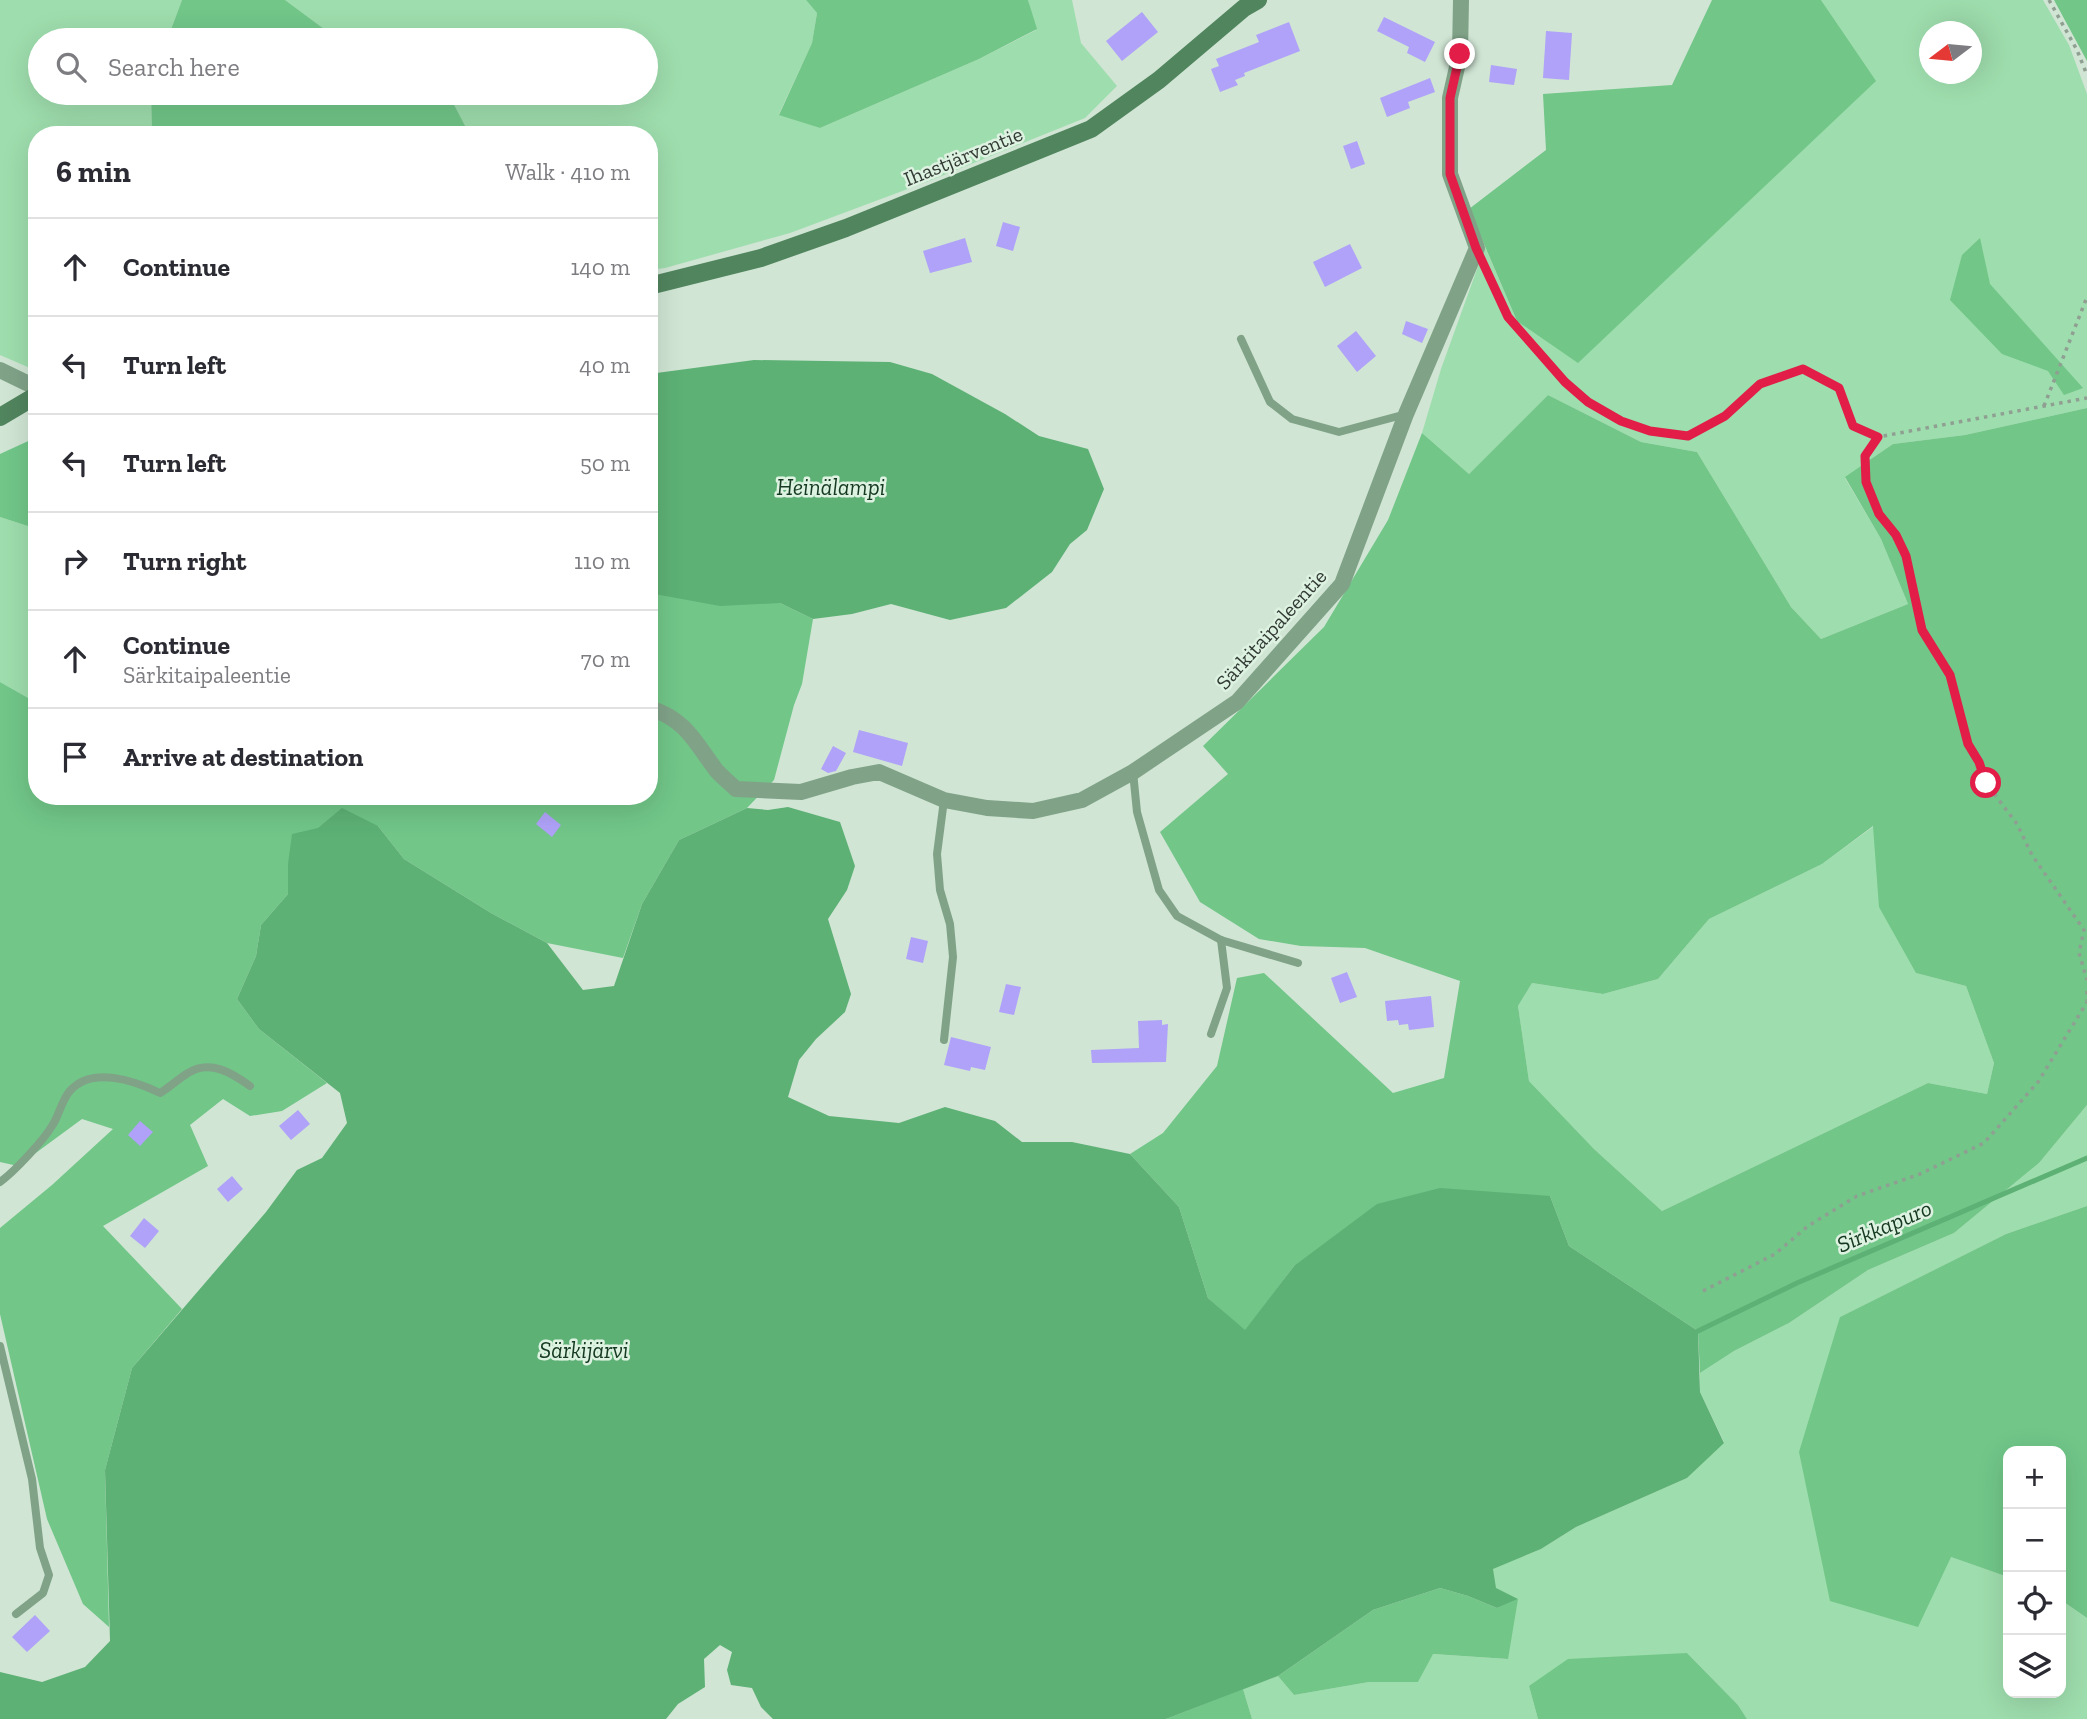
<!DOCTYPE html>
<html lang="en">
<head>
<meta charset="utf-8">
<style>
	body { margin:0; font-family:"Zilla Slab",serif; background:#f2f2f3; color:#2b2b33 }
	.controls { position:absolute; right:21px; bottom:21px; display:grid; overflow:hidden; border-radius:14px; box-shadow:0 7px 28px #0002 }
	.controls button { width:63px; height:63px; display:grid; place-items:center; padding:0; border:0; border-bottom:2px solid #e1e1e2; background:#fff; color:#2b2b33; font:35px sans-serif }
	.compass { position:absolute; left:1919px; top:21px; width:63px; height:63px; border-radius:50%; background:#fff; box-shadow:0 7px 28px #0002; rotate:254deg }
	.stop { position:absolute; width:21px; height:21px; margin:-16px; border:5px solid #e11d48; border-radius:50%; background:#fff }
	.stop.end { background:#e11d48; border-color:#fff; box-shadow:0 2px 7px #0008 }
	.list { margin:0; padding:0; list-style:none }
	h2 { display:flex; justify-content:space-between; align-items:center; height:91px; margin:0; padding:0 28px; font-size:30px }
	h2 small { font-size:23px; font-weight:400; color:#7c7c81 }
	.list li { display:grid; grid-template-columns:46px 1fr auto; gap:21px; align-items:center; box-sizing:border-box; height:98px; padding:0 28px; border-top:2px solid #e1e1e2 }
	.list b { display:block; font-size:26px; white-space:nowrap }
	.list p { margin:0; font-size:23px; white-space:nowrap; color:#7c7c81 }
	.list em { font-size:23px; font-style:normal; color:#7c7c81 }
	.icon { flex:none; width:38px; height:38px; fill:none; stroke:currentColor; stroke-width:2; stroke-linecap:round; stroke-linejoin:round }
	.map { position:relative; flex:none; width:2087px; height:1719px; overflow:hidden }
	.search { position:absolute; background:#fff; box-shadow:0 7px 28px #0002; left:28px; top:28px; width:630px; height:77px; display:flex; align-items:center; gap:18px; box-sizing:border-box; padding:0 24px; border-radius:38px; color:#7c7c81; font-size:26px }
	.panel { position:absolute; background:#fff; box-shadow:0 7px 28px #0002; left:28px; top:126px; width:630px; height:679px; border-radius:28px }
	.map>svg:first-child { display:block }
</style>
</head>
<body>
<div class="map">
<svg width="2087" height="1719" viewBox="0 0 2087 1719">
	<rect width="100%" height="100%" fill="#d0e5d4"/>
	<g fill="#9eddad" fill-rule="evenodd">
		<path d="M0,0H182L167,40H40V93H151L152,135H37V371L0,355Z"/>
		<path d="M285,0H806L817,13L812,43L779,114L820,128L979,59L1036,30L1028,0H1072L1081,43L1117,86L1085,118L929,181L790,233L665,268L649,270V135H470L448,93H646V40H339Z"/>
		<path d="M1821,0H2043L2069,45L2087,94V408L1965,435L1893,444L1845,478L1881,539L1908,604L1821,639L1791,607L1697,452L1641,442L1548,395L1469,474L1422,433L1441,369L1485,247L1517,321L1875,81ZM1930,32H1972V74H1930Z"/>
		<path d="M0,517L37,529V703L0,682Z"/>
		<path d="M1874,826L1916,973L1966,986L1994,1063L1987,1094L1928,1083L1662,1211L1594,1149L1529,1081L1518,1006L1532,983L1603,994L1658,979L1709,919L1822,864Z"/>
		<path d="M2087,1105V1206L2006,1234L1840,1317L1951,1557L2008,1577V1693H2061V1600L2087,1618V1719H1747L1738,1705L1687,1653L1529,1686L1538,1719H1252L1243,1689L1278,1676L1294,1695L1369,1682H1418L1432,1654L1507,1659L1492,1569L1541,1549L1576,1527L1687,1478L1724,1442L1700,1392V1373L1734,1351L1789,1323L1868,1270L1954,1233L2039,1163Z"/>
	</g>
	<g fill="#71c688" fill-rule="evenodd">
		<path d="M182,0H285L339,40H167Z"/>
		<path d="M806,0H1028L1037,29L979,59L820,128L779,115L812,43L817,13Z"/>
		<path d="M1712,0H1821L1876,81L1578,363L1517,321L1469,209L1546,150L1543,94L1672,85Z"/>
		<path d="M2054,0H2087V61Z"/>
		<path d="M151,93H448L470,135H152Z"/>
		<path d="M1980,238L1990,284L2083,388L2064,395L2048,371L2002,354L1950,300L1962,255Z"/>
		<path d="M1548,395L1641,442L1697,452L1791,607L1821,639L1908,604L1881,539L1845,477L1893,444L1965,435L2087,408V1105L2039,1163L1954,1233L1868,1270L1789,1323L1734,1351L1700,1373L1698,1331L1569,1246L1550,1196L1294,1266L1245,1331L1208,1298L1179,1207L1130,1154L1163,1133L1217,1066L1237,978L1264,973L1393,1093L1444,1078L1460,981L1365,948L1301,946L1259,939L1200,902L1160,832L1228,774L1203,746L1324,627L1388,520L1422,433L1469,474ZM1873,826L1879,907L1916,973L1966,986L1994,1063L1987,1094L1928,1083L1662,1211L1594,1149L1529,1081L1518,1006L1532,983L1603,994L1658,979L1709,919L1822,864Z"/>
		<path d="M37,437V529L0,517V454Z"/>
		<path d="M649,593L780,603L813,619L802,684L794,705L774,780L747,808L679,840L642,904L623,958L547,943L491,913L404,859L378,826L288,864V894L261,925L256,956L237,999L259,1029L327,1083L282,1111L250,1116L223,1099L190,1125L208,1166L103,1226L182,1309L132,1368L105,1470L109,1627L83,1604L47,1519L0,1314V1228L52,1185L113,1129L82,1119L18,1166L0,1162V682L37,703V796H649Z"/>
		<path d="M2087,1206V1618L2061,1600V1451H2008V1577L1951,1557L1918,1627L1830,1601L1799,1452L1840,1317L2006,1234Z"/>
		<path d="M1440,1588L1468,1596L1497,1608L1518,1599L1508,1659L1433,1654L1418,1682H1369L1294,1695L1278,1676L1373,1610Z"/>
		<path d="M1687,1653L1738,1705L1747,1719H1538L1529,1686L1568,1659Z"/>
		<path d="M1243,1689L1252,1719H1166Z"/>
	</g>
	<g fill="#5db175">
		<path d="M754,360L890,362L932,374L1005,414L1039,436L1088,449L1104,489L1087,530L1070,544L1052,572L1006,608L950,620L891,604L852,614L813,619L780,603L720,606L649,593V374Z"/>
		<path d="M788,807L840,822L855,866L847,890L828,919L851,994L845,1012L816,1039L799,1060L788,1097L829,1116L899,1123L945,1107L995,1121L1022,1142H1072L1130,1154L1179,1207L1208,1298L1245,1330L1294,1266L1377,1204L1440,1188L1550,1196L1569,1246L1698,1331L1700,1392L1724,1443L1687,1478L1576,1527L1541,1549L1493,1569L1496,1588L1518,1599L1497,1608L1468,1596L1440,1588L1373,1610L1278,1676L1166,1719H773L761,1707L752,1688L731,1685L727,1670L732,1652L720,1645L704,1659L705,1687L678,1704L666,1719H0V1672L42,1682L85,1667L110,1641L105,1470L132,1368L266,1212L297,1170L322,1158L347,1123L340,1093L259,1029L237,999L256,956L261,925L288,894V864L292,834L318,828L342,808L378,826L404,859L491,913L547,943L583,990L614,986L642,904L679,840L747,808L768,810Z"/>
	</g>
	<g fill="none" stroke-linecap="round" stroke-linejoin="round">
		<path stroke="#5db175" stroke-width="5" d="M1698,1331L1797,1283L2087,1158"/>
	</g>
	<g fill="#afa2f8">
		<path d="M1142,12L1158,32L1122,61L1106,41Z"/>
		<path d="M1384,17L1435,42L1425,62L1407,53L1409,47L1377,31Z"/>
		<path d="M1289,22L1300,51L1244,73L1245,76L1235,80L1238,85L1220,92L1211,69L1219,66L1216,59L1259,42L1256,35Z"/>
		<path d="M1546,31L1572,33L1569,80L1543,78Z"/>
		<path d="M1491,65L1517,69L1514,85L1489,82Z"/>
		<path d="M1430,78L1435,92L1408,102L1410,108L1387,117L1380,98Z"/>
		<path d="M1357,141L1365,164L1351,169L1343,146Z"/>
		<path d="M1003,222L1020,227L1013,251L996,246Z"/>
		<path d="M965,238L972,262L930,273L923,251Z"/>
		<path d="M1350,244L1362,268L1325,287L1313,262Z"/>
		<path d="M1406,321L1428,329L1422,343L1402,334Z"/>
		<path d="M1356,331L1376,356L1357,372L1337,346Z"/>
		<path d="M859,730L908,743L902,766L853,752Z"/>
		<path d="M833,746L846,753L836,771L828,773L821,769Z"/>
		<path d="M545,812L561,825L552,837L536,824Z"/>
		<path d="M911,937L928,941L923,963L906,959Z"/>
		<path d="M1347,972L1357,997L1340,1003L1331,978Z"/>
		<path d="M1006,984L1021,987L1014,1015L999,1012Z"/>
		<path d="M1431,996L1434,1027L1409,1030L1408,1024L1399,1025L1398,1020L1387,1021L1385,1001Z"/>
		<path d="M1162,1020V1025L1168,1024L1166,1062L1092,1063L1091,1050L1139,1048L1138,1021Z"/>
		<path d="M951,1037L991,1047L985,1070L971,1067L970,1071L944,1065Z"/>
		<path d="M298,1110L310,1124L291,1140L279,1126Z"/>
		<path d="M140,1121L153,1132L140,1146L128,1135Z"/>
		<path d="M232,1176L243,1189L228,1202L217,1189Z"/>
		<path d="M144,1218L159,1231L145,1248L130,1236Z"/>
		<path d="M35,1615L50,1631L27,1652L12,1637Z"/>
	</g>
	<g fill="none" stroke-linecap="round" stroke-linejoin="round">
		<g stroke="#8f9f92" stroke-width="3.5" stroke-dasharray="3.5 5" stroke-linecap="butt">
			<path d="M2049,0L2077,50L2087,75"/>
			<path d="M1486,268L1508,317L1565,382L1588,402L1621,421L1650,431L1688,436L1725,416L1760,384L1803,369L1839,388L1853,426L1878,437L2087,398"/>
			<path d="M2044,406L2087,297"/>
			<path d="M1878,437L1865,456L1866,482L1879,515L1896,535L1906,557L1922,630L1950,675L1968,744L1979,762L1986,783L2017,824L2032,855L2084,930L2079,953L2087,980"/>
			<path d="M2087,991V1001"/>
			<path d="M1703,1291L1775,1254L1808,1226L1857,1196L1920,1174L1984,1143L2038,1082L2087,1002"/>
		</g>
		<g stroke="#80a388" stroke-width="8">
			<path d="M1241,339L1270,402L1292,419L1339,432L1406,414"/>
			<path d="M1133,772L1137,812L1159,890L1177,916L1221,940L1298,963"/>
			<path d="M1211,1034L1227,988L1221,940"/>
			<path d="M944,1040L953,957L950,924L940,890L937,854L944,800"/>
			<path d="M0,1182C14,1172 43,1141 52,1126C59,1116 61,1102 69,1092C91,1065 135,1081 160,1093C170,1087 178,1079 188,1073C210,1059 232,1073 250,1086"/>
			<path d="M0,1346L32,1479L40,1548L49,1575L43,1593L16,1614"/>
		</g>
		<g stroke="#80a388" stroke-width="16">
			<path d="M0,370L37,388"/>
			<path d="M649,708C686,719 695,742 716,770C722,777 730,783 736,789L801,792L852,777L879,772L944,800L987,808L1033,811L1082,800L1133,772L1237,702L1342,584L1406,414L1477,248L1450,174V98L1460,54L1461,0"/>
		</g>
		<g stroke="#51855e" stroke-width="18">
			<path d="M649,286L761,258L846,228L1091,129L1159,80L1244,8L1258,0"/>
			<path d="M0,417L37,395"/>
		</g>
	</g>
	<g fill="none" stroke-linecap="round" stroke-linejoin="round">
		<path stroke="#e11d48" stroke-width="9" d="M1460,54L1450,98V174L1476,248L1508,317L1565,382L1588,402L1621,421L1650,431L1688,436L1725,416L1760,384L1803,369L1839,388L1853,426L1878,437L1865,456L1866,482L1879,514L1896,535L1906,556L1922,630L1950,675L1968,744L1979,762L1986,783"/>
	</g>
	<g text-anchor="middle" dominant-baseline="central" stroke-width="5" stroke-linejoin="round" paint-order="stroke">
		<g font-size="21" fill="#323a34" stroke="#ddf2e1">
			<text transform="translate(963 156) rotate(-22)">Ihastjärventie</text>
			<text transform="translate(1271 629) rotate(-48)">Särkitaipaleentie</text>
		</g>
		<g font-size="23" font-style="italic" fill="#163a21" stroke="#ddf2e1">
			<text x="831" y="487">Heinälampi</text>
			<text transform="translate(1884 1226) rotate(-23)">Sirkkapuro</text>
			<text x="584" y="1350">Särkijärvi</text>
		</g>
	</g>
</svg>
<div class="controls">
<button>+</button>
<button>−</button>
<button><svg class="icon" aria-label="locate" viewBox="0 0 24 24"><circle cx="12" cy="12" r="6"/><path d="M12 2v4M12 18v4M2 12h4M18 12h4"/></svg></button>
<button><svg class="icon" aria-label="layers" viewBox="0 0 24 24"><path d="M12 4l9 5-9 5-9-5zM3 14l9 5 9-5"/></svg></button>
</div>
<svg class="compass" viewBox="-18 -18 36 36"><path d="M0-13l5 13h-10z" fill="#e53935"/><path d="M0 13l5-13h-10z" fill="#7c7c81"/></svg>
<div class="stop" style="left:1986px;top:783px"></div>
<div class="stop end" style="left:1460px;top:54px"></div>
<div class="search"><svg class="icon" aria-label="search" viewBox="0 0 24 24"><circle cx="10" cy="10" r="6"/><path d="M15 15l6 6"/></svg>Search here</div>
<section class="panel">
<h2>6 min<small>Walk · 410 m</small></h2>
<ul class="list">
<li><svg class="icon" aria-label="ahead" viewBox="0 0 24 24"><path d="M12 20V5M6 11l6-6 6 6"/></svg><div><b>Continue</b></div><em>140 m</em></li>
<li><svg class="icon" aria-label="left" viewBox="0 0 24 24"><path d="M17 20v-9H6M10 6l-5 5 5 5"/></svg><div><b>Turn left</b></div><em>40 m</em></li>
<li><svg class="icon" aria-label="left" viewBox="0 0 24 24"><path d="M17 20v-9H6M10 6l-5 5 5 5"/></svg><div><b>Turn left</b></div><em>50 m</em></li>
<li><svg class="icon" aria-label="right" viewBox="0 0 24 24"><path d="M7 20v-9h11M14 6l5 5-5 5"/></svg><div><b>Turn right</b></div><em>110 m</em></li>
<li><svg class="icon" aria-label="ahead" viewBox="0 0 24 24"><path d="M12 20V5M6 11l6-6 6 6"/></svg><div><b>Continue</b><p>Särkitaipaleentie</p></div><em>70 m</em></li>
<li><svg class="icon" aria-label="arrive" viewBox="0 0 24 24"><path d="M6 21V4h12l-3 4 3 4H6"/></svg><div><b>Arrive at destination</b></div></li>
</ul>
</section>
</div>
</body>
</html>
